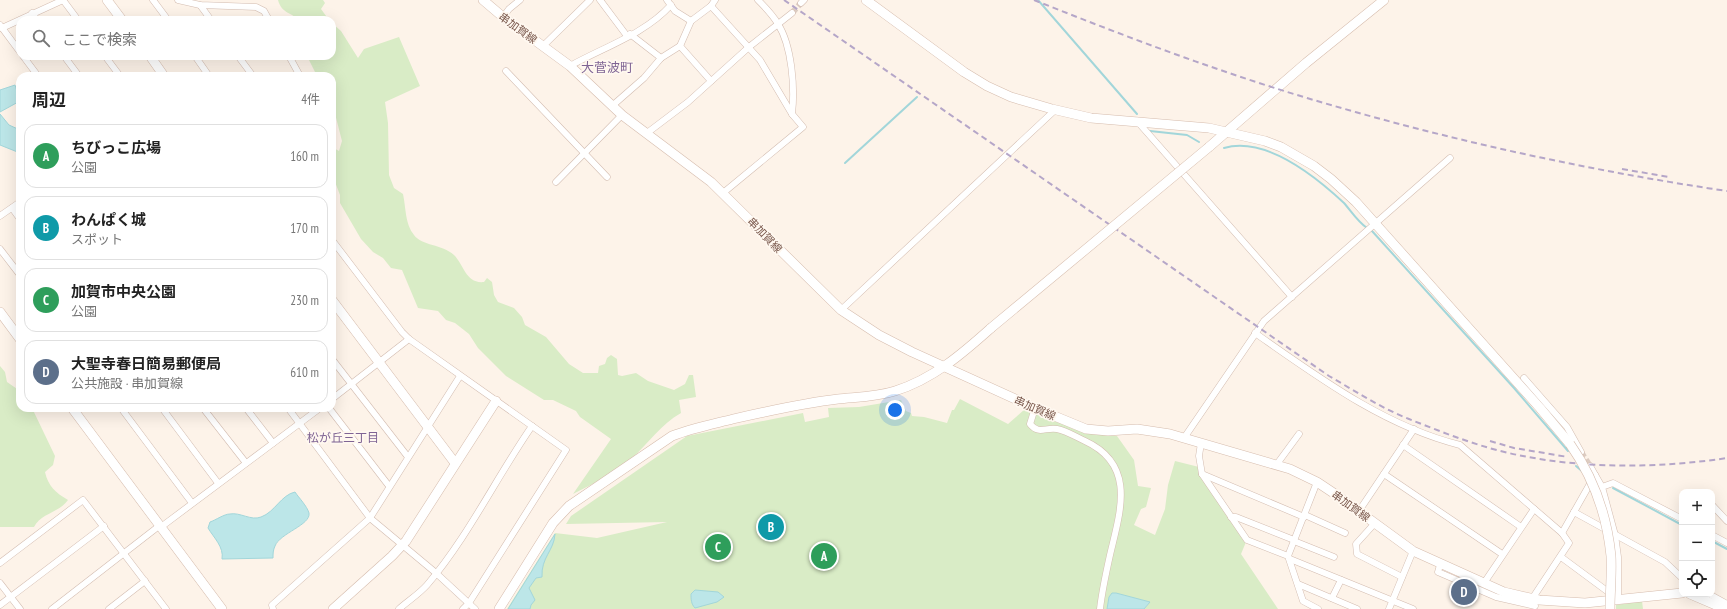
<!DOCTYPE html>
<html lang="ja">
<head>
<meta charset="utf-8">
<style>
	body { margin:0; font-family:"PT Sans Narrow","Noto Sans JP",sans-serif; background:#f2f2f2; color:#222 }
	.controls { position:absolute; right:12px; bottom:12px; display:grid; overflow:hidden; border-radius:8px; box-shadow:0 4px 16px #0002 }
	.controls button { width:36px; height:36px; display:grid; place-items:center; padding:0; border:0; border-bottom:1px solid #e0e0e0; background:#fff; color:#222; font:20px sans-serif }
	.you { position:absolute; left:895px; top:410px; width:14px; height:14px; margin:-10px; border:3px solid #fff; border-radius:50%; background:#1a73e8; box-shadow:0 0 0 6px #1a73e833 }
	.badge { display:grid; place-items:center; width:26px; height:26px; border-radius:50%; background:#e9604c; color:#fff; font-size:13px; font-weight:700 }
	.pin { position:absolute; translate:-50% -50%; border:2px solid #fff; box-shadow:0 1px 4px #0006 }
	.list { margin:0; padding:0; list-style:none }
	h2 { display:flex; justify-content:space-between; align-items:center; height:52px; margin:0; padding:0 16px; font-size:17px }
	h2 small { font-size:13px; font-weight:400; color:#767676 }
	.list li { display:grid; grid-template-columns:26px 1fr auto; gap:12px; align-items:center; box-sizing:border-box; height:64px; margin:0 8px 8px; padding:0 8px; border:1px solid #e0e0e0; border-radius:12px }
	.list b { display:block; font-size:15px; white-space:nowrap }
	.list p { margin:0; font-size:13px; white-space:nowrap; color:#767676 }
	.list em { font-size:13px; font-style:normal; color:#767676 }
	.icon { flex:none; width:22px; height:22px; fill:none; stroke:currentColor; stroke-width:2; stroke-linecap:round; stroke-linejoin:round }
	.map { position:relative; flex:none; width:1727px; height:609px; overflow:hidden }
	.search { position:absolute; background:#fff; box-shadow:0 4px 16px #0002; left:16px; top:16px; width:320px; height:44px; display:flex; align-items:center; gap:10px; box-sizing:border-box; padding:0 14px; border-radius:12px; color:#767676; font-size:15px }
	.panel { position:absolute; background:#fff; box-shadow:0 4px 16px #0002; left:16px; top:72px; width:320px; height:340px; border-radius:12px }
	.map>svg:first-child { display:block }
</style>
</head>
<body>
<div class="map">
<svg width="1727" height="609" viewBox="0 0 1727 609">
	<rect width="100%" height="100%" fill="#fdf3e9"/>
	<g fill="#d9ecc6">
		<path d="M278,0H323L325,3L321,9L329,20H298C290,11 282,14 278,0Z"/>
		<path d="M332,23L341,31L358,58L364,49L399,37L420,86L385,102L388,123L389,175L394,188L403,194C406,208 405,224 414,235C422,246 442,244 454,255C464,265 466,284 484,282L487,278L492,282L494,295L498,302L514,308L522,317L525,325L546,337L569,364L583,373H598L599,366L605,364L607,358L611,355L617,359L618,375L622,376L636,373L648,381L674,390L685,384L689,375H693L696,397L679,400L681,413C661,424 648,444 631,459C615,474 592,484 573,494L611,439L580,417L576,411L553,400H544L506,376L478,348L469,334L455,323L446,320L438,311L418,308L402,270L391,268L383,258L373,252L361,239L340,203V195L332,174V147L339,151L342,141L332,102V76H317L307,56H332Z"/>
		<path d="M0,366L5,372L7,382L20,391V408H32L55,456L53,465L45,472C48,486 56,493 68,500C59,513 41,513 34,527H0Z"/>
		<path d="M960,399L1008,424L1025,409L1085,433L1117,436L1134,460L1138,486L1151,488L1146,507L1141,509L1134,525L1155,535L1165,509L1168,485L1175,461L1199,467L1200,475L1206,485L1246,542L1241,554L1278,609H1144L1150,602L1114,593L1109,597L1107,609H507L555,533L597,538L667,522L566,524L571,516L687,436L803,413L805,422L829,417L828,408L859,407L901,400L906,411L911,413L912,416L924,417L947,423L952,410H954Z"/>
		<path d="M1642,601L1643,609H1616V605Z"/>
	</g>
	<g fill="#bce6e8" stroke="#a2d6da">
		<path d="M15,85L20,101L0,112V90Z"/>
		<path d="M0,114L9,125L20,130V153L0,145Z"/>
		<path d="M295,492C299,498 307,506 309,513C311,525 280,533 275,546C273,550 273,554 273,558L222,559C224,547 214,538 208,528L210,522C216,520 224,514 230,514C240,512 251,521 261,517C275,512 281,495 295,492Z"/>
		<path d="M555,534C554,551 541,557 542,577L536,578L529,588L535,600L531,605L530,609H508Z"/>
		<path d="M695,590L718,592L724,597L717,602L695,608C691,604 691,599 691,594Z"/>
		<path d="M1112,593H1116L1150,602L1144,609H1107L1109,597Z"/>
	</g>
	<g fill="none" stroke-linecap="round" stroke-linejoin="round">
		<g stroke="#a2d6da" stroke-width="2">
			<path d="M1038,0L1137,114"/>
			<path d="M1150,131L1187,135L1199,142"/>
			<path d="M1224,148C1266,136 1315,176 1344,203C1351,211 1358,222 1367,228"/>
			<path d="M845,163L917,97"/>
			<path d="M1372,231L1514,388L1568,451"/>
			<path d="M1576,466L1583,472"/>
			<path d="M1613,488L1682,525"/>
			<path d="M1712,541L1727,549"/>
		</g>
		<g stroke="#dcccc2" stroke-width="6" stroke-dasharray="6 3" stroke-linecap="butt">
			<path d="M792,13L801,3"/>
			<path d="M1581,452L1590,466"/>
		</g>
		<defs>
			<g id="street">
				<path d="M63,0L78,20"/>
				<path d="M153,0L168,20"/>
				<path d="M178,0L200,5L256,7L264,11L269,20"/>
				<path d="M600,0L627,36"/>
				<path d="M667,0L675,11L691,21"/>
				<path d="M801,3L804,0"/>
				<path d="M200,5L211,20"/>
				<path d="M711,6L760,60L792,114"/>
				<path d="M32,13L37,20"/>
				<path d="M503,17L509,9L520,0"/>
				<path d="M0,25L20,52"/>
				<path d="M2,28L63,0"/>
				<path d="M630,34L661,58"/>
				<path d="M543,46L590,0"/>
				<path d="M23,56L38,76"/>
				<path d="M64,56L79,76"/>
				<path d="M105,56L120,76"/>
				<path d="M195,56L209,76"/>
				<path d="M238,56L253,76"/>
				<path d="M289,56L300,76"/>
				<path d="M570,66C604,47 645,34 671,5"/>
				<path d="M506,71L607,177"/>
				<path d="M711,81L680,46L691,21L711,6L715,0"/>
				<path d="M612,106L644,78L661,58L680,46"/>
				<path d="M1137,121L1292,297"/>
				<path d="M647,133L688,102L749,47L792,13"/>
				<path d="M556,182L622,115"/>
				<path d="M723,193L803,127L792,114C795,88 792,46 778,24C773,15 765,7 758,0"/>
				<path d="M12,208L20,219"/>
				<path d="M0,216L20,202"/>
				<path d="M332,240L402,332L409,339L566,450L469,603L463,609"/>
				<path d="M0,249L20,275"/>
				<path d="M841,310L1055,110"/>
				<path d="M1255,333C1318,377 1384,426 1460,445L1562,533L1569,543L1532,599"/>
				<path d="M332,359L408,457"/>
				<path d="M1524,378L1567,427L1581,452"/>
				<path d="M332,399L409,339"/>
				<path d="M121,408L192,503"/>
				<path d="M162,408L218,483"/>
				<path d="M203,408L246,463"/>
				<path d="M246,408L273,443"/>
				<path d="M288,408L370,518L436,573L475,609"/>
				<path d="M329,408L389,486"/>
				<path d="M1035,408L1030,424C1039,435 1045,427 1057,429C1067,431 1076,437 1085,441C1137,465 1120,512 1110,555C1106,573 1102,591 1100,609"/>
				<path d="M1184,438L1264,321L1450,158"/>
				<path d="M1201,443L1199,456L1202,474L1247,540L1288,556L1303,601L1318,609"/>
				<path d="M1403,445L1521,527"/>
				<path d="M1277,464L1299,434"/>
				<path d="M1590,466L1602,487"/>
				<path d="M1202,474L1304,517"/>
				<path d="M1384,474L1502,554"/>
				<path d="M1712,505L1727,521"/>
				<path d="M1359,511L1414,429"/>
				<path d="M1574,512L1665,562L1682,578"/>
				<path d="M1305,515L1345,533"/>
				<path d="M1231,517H1236L1294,540"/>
				<path d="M1375,523L1356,544L1357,554L1402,577"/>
				<path d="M161,527L320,408"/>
				<path d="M1562,533L1595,475"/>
				<path d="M1712,535L1727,543"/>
				<path d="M1294,541L1334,557"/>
				<path d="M1288,556L1317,482"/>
				<path d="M1561,557L1611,594"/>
				<path d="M1290,559L1413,609"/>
				<path d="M0,563L83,500L166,609"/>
				<path d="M1440,565L1438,572L1496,597L1535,606"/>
				<path d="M0,583L20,609"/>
				<path d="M1484,583L1534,509"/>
				<path d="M1298,584L1357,609"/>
				<path d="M1709,594L1727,604"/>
				<path d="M1332,598L1341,580"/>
				<path d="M1618,599V557L1615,535L1602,487L1613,483L1682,519"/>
				<path d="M0,605L104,526"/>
				<path d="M52,609L159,526"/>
				<path d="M109,609L145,581"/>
				<path d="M273,609L272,605L370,518L460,376"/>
				<path d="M399,609C408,601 419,594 427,585C468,537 496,478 532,426"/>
				<path d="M1389,609L1413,551"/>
			</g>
			<g id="secondary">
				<path d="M107,0L122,20"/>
				<path d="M483,0L503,17L570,66L622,115L711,182L841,310L879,335L912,352L1035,408L1086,429L1108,431L1137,429L1170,434L1290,469L1317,482L1335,494L1413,551L1504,592L1539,600L1585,603L1682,593"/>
				<path d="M866,0L964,72L987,86L1011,97L1052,109L1091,118L1209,128L1265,141L1281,147L1314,166L1331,179L1356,202L1540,408L1570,444"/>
				<path d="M150,56L164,76"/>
				<path d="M1209,147L1306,63L1384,0"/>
				<path d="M332,300L455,463"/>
				<path d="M0,312L20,339"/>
				<path d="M72,408L222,609"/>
				<path d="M1690,594L1725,609"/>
				<path d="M333,609L392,556L406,541L496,401"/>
				<path d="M499,609L553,523L569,506L672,436C692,428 713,424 733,419C768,411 803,403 838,399C857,397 876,397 895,391C933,379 962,354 991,328"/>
			</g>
		</defs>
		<use href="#street" stroke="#d3bcb0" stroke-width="7"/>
		<use href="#secondary" stroke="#d6bcad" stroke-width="10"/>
		<use href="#street" stroke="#fff" stroke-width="6"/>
		<use href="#secondary" stroke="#fff" stroke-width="9"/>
		<g stroke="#b5a6c8" stroke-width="2" stroke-dasharray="6 4" stroke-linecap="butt">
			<path d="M784,0L1329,376C1355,391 1381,408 1409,419C1444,433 1482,448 1518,455C1584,469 1661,468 1727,458"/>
			<path d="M1034,0C1124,36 1214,70 1307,98C1444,139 1585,170 1727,191"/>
			<path d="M1622,169L1669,177"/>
			<path d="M1490,441L1514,448L1568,457"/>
		</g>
		<defs>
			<g id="secondary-bridge">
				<path d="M991,328L1209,147"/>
				<path d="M1570,444C1594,478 1607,516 1611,556C1612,574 1610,591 1610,609"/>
			</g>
		</defs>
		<use href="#secondary-bridge" stroke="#d6bcad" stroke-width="10" stroke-linecap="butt"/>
		<use href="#secondary-bridge" stroke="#fff" stroke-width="9"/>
	</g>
	<g text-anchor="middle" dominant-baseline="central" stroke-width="3.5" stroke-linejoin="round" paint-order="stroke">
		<g font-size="11" fill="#79574b" stroke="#fff8f0">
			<text transform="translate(518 28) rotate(36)">串加賀線</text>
			<text transform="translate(765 235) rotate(46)">串加賀線</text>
			<text transform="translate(1035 408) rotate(23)">串加賀線</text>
			<text transform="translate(1351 506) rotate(36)">串加賀線</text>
		</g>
		<g font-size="12" fill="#7f6494" stroke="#fff8f0">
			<text x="343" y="437">松が丘三丁目</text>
		</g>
		<g font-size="13" fill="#7f6494" stroke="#fff8f0">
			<text x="607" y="67">大菅波町</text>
		</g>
	</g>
</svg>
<div class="controls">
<button>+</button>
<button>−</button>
<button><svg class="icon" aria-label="locate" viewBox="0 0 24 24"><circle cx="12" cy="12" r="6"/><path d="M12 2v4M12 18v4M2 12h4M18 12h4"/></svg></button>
</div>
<div class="you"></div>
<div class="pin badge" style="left:824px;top:556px;background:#2e9e5b">A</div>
<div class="pin badge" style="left:771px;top:527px;background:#0f9aa8">B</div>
<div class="pin badge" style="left:718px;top:547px;background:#2e9e5b">C</div>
<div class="pin badge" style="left:1464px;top:592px;background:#5c6f8a">D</div>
<div class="search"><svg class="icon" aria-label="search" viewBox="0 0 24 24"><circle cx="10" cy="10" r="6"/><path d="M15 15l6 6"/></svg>ここで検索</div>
<section class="panel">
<h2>周辺<small>4件</small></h2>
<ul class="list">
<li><span class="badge" style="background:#2e9e5b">A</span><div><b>ちびっこ広場</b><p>公園</p></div><em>160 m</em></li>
<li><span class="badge" style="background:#0f9aa8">B</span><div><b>わんぱく城</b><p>スポット</p></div><em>170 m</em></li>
<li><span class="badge" style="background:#2e9e5b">C</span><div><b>加賀市中央公園</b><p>公園</p></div><em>230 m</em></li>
<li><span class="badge" style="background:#5c6f8a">D</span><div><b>大聖寺春日簡易郵便局</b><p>公共施設 · 串加賀線</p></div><em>610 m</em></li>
</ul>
</section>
</div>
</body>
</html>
